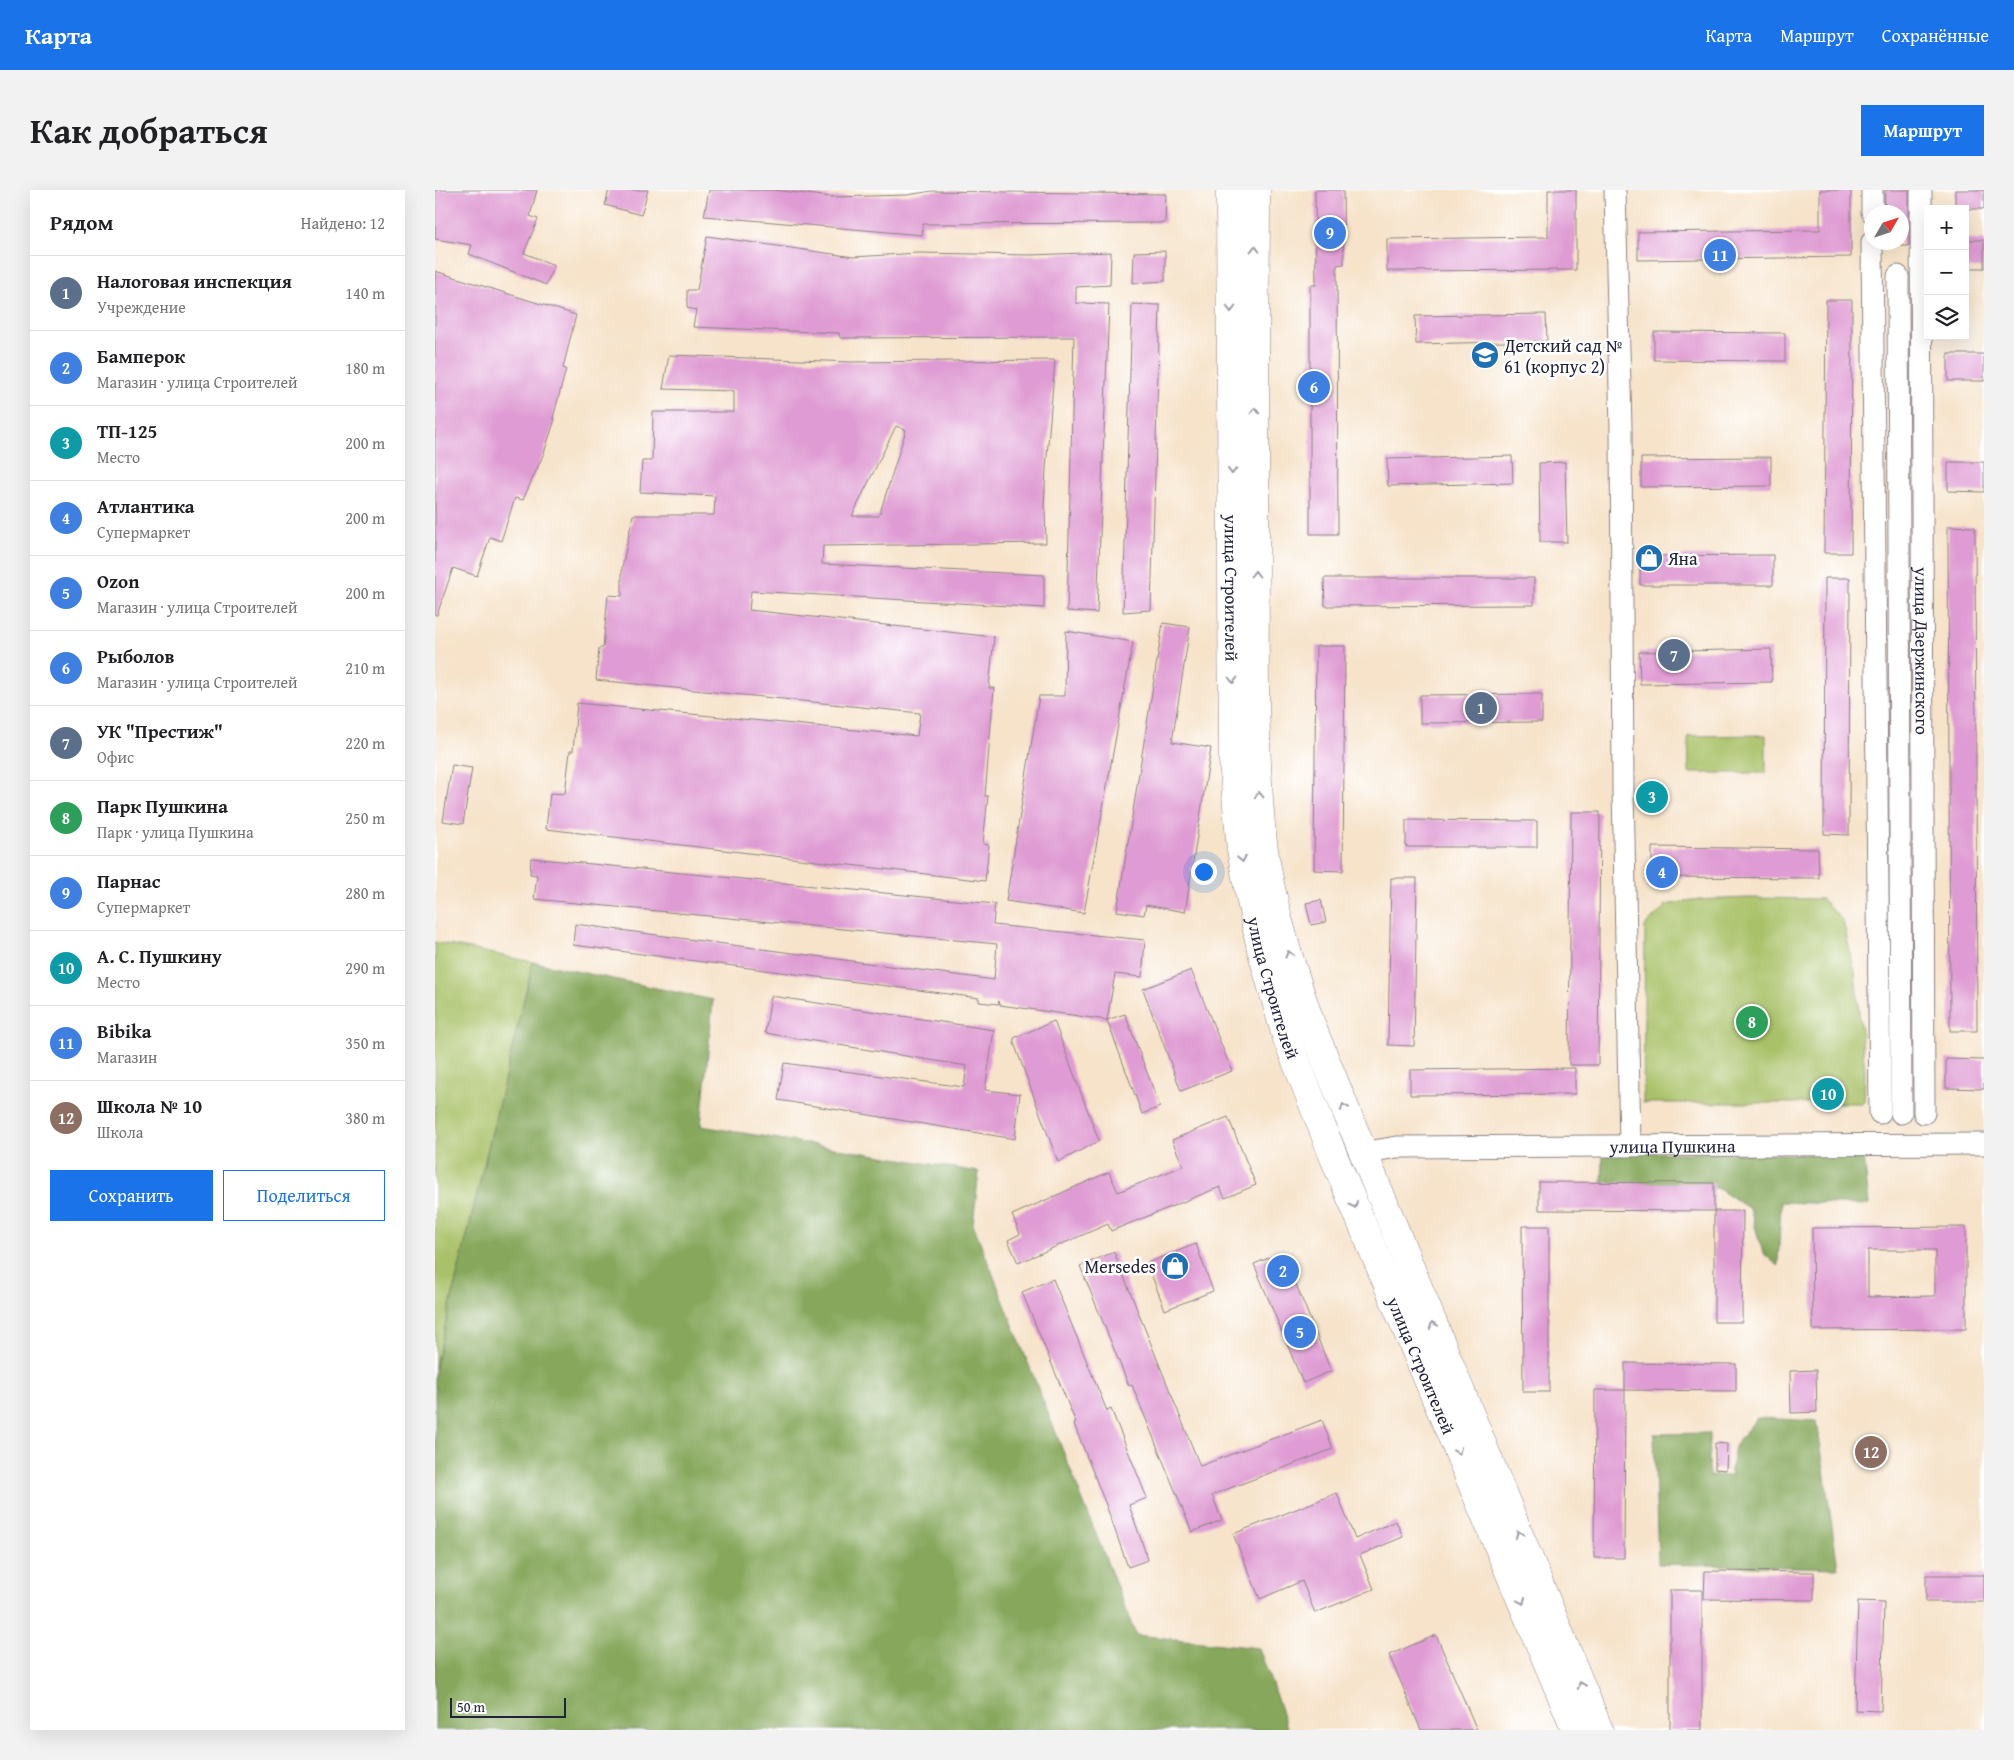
<!DOCTYPE html>
<html lang="ru">
<head>
<meta charset="utf-8">
<style>
	body { margin:0; font-family:"Gentium Book Plus",serif; background:#f2f2f2; color:#202124 }
	.controls { position:absolute; right:15px; top:15px; display:grid; overflow:hidden; border-radius:0px; box-shadow:0 5px 20px #0002 }
	.controls button { width:45px; height:45px; display:grid; place-items:center; padding:0; border:0; border-bottom:1px solid #e0e0e0; background:#fff; color:#202124; font:25px sans-serif }
	.compass { position:absolute; left:1429px; top:15px; width:45px; height:45px; border-radius:50%; background:#fff; box-shadow:0 5px 20px #0002; rotate:51deg }
	.scale { position:absolute; left:15px; bottom:12px; width:116px; box-sizing:border-box; padding-left:5px; border:2px solid #22223b; border-top:0; font-size:14px; line-height:18px; white-space:nowrap; color:#22223b; -webkit-text-stroke:4px #fff; paint-order:stroke }
	.you { position:absolute; left:768px; top:681px; width:18px; height:18px; margin:-12px; border:4px solid #fff; border-radius:50%; background:#1a73e8; box-shadow:0 0 0 8px #1a73e833 }
	.badge { display:grid; place-items:center; width:32px; height:32px; border-radius:50%; background:#1a73e8; color:#fff; font-size:16px; font-weight:700 }
	.pin { position:absolute; translate:-50% -50%; border:2px solid #fff; box-shadow:0 1px 5px #0006 }
	.list { margin:0; padding:0; list-style:none }
	h2 { display:flex; justify-content:space-between; align-items:center; height:65px; margin:0; padding:0 20px; font-size:21px }
	h2 small { font-size:16px; font-weight:400; color:#757577 }
	.list li { display:grid; grid-template-columns:32px 1fr auto; gap:15px; align-items:center; box-sizing:border-box; height:75px; padding:0 20px; border-top:1px solid #e0e0e0 }
	.list b { display:block; font-size:19px; white-space:nowrap }
	.list p { margin:0; font-size:16px; white-space:nowrap; color:#757577 }
	.list em { font-size:16px; font-style:normal; color:#757577 }
	.actions { display:flex; gap:10px; padding:15px 20px }
	.actions a { flex:1; padding:11px 0; border:1px solid #1a73e8; border-radius:0px; text-align:center; font-size:18px; color:#1a73e8 }
	.actions .main { background:#1a73e8; color:#fff }
	.icon { flex:none; width:28px; height:28px; fill:none; stroke:currentColor; stroke-width:2; stroke-linecap:round; stroke-linejoin:round }
	.map { position:relative; flex:none; width:1549px; height:1540px; overflow:hidden; border-radius:0px }
	header { display:flex; align-items:center; gap:30px; box-sizing:border-box; height:70px; padding:0 25px; background:#1a73e8; color:#fff }
	header strong { font-size:24px }
	nav { display:flex; gap:28px; margin-inline-start:auto; font-size:18px }
	.intro { display:flex; align-items:center; justify-content:space-between; box-sizing:border-box; height:120px; padding:0 30px }
	h1 { margin:0; font-size:35px }
	.button { padding:12px 22px; border-radius:0px; background:#1a73e8; color:#fff; font-size:18px; font-weight:700 }
	main { display:flex; gap:30px; padding:0 30px }
	aside { flex:1; background:#fff; border-radius:0px; box-shadow:0 5px 20px #0002 }
	.map>svg:first-child { display:block }
</style>
</head>
<body>
<header>
<strong>Карта</strong>
<nav><a>Карта</a><a>Маршрут</a><a>Сохранённые</a></nav>
</header>
<div class="intro"><h1>Как добраться</h1><a class="button">Маршрут</a></div>
<main>
<aside>
<h2>Рядом<small>Найдено: 12</small></h2>
<ul class="list">
<li><span class="badge" style="background:#5c6f8a">1</span><div><b>Налоговая инспекция</b><p>Учреждение</p></div><em>140 m</em></li>
<li><span class="badge" style="background:#3f7fe0">2</span><div><b>Бамперок</b><p>Магазин · улица Строителей</p></div><em>180 m</em></li>
<li><span class="badge" style="background:#0f9aa8">3</span><div><b>ТП-125</b><p>Место</p></div><em>200 m</em></li>
<li><span class="badge" style="background:#3f7fe0">4</span><div><b>Атлантика</b><p>Супермаркет</p></div><em>200 m</em></li>
<li><span class="badge" style="background:#3f7fe0">5</span><div><b>Ozon</b><p>Магазин · улица Строителей</p></div><em>200 m</em></li>
<li><span class="badge" style="background:#3f7fe0">6</span><div><b>Рыболов</b><p>Магазин · улица Строителей</p></div><em>210 m</em></li>
<li><span class="badge" style="background:#5c6f8a">7</span><div><b>УК &quot;Престиж&quot;</b><p>Офис</p></div><em>220 m</em></li>
<li><span class="badge" style="background:#2e9e5b">8</span><div><b>Парк Пушкина</b><p>Парк · улица Пушкина</p></div><em>250 m</em></li>
<li><span class="badge" style="background:#3f7fe0">9</span><div><b>Парнас</b><p>Супермаркет</p></div><em>280 m</em></li>
<li><span class="badge" style="background:#0f9aa8">10</span><div><b>А. С. Пушкину</b><p>Место</p></div><em>290 m</em></li>
<li><span class="badge" style="background:#3f7fe0">11</span><div><b>Bibika</b><p>Магазин</p></div><em>350 m</em></li>
<li><span class="badge" style="background:#8d6e63">12</span><div><b>Школа № 10</b><p>Школа</p></div><em>380 m</em></li>
</ul>
<div class="actions"><a class="main">Сохранить</a><a>Поделиться</a></div>
</aside>
<div class="map">
<svg width="1549" height="1540" viewBox="0 0 1549 1540">
	<rect width="100%" height="100%" fill="#fff"/>
	<filter id="ink" filterUnits="userSpaceOnUse"><feTurbulence type="fractalNoise" baseFrequency=".02" numOctaves="2"/><feDisplacementMap in="SourceGraphic" scale="10" xChannelSelector="R" yChannelSelector="G"/><feConvolveMatrix kernelMatrix="1 2 1 2 8 2 1 2 1" color-interpolation-filters="sRGB"/></filter>
	<filter id="wash" filterUnits="userSpaceOnUse"><feTurbulence type="fractalNoise" baseFrequency=".0096" numOctaves="4" result="noise"/><feDisplacementMap in="SourceGraphic" scale="20" xChannelSelector="R" yChannelSelector="G"/><feGaussianBlur stdDeviation="1.12" result="paint"/><feColorMatrix in="noise" values="0 0 0 0 0 0 0 0 0 0 0 0 0 0 0 0 0 1.4 0 .05"/><feComposite in="paint" operator="in"/></filter>
	<g filter="url(#wash)">
		<rect width="100%" height="100%" fill="#f6e3ca"/>
		<g fill="#a9c167" stroke="#667251">
			<path d="M1331,545V583H1254L1253,546Z"/>
			<path d="M1314,708L1387,709L1408,731L1420,783L1430,881L1429,913H1208L1210,736L1231,715L1257,710Z"/>
			<path d="M0,752L98,772L0,1178Z"/>
		</g>
		<g fill="#86a75c" stroke="#54644c">
			<path d="M98,772L278,810L266,936L544,982L538,1034L701,1445L824,1458L853,1540H0V1178Z"/>
			<path d="M1168,962L1429,965L1434,1015L1346,1012L1343,1076L1328,1063L1315,1019L1282,998L1167,996Z"/>
			<path d="M1322,1228L1382,1231L1403,1378L1223,1374L1219,1244L1274,1243V1286H1295L1300,1255Z"/>
		</g>
		<g id="blocks">
			<g fill="#df9bd3" fill-rule="evenodd">
				<path d="M0,0H102L95,26L103,29L89,63L119,75L111,95L34,64L37,55L0,49Z"/>
				<path d="M174,0H213L206,25L170,15Z"/>
				<path d="M274,0H339L397,7L472,5L497,1L731,4L730,33L488,34L487,45L269,26Z"/>
				<path d="M880,0H908L909,74L902,75L903,344H875V95H881Z"/>
				<path d="M1113,0H1141V80L952,81V49L1113,47Z"/>
				<path d="M1385,0H1416V67L1203,70V42L1385,40Z"/>
				<path d="M1450,0H1474V56H1466V22H1449Z"/>
				<rect x="1520" y="0" width="29" height="19"/>
				<path d="M272,46L419,67L483,63L596,65L676,62L675,95L641,97V113L674,114L662,423L632,421L639,147L405,148L404,143L258,137L261,120L252,118V100H262Z"/>
				<rect x="1530" y="50" width="19" height="28"/>
				<path d="M730,61V91L698,93L699,62Z"/>
				<path d="M0,81L141,125L128,178L131,179L118,228L120,229L109,263L88,310L80,308L66,351L55,347L42,386L18,378L2,425H0Z"/>
				<path d="M1391,110H1417L1416,363H1389Z"/>
				<path d="M697,114L725,115L716,420L688,422Z"/>
				<path d="M1111,124L1112,151L981,154L980,126Z"/>
				<path d="M1219,142L1350,143V171L1219,170Z"/>
				<rect x="1513" y="164" width="36" height="27"/>
				<path d="M234,165L416,172L620,170L611,278L609,318H610L611,353L388,356L387,374L609,385V418L316,401L314,420L559,447L554,498H559L550,606H553L548,654L554,655L550,691L111,639L115,603L130,604L135,561H138L142,513L482,546L485,523L161,490L164,458H168L173,405L187,406V378L198,325H279L280,306L205,302L207,271H217L218,222H299V201L228,199ZM461,236L471,240L444,326H417Z"/>
				<path d="M1077,266L1078,293L953,296L952,269Z"/>
				<path d="M1336,267V296L1206,297V268Z"/>
				<path d="M1130,272L1132,352H1105L1104,273Z"/>
				<path d="M1513,272H1549V302L1513,301Z"/>
				<path d="M1513,336L1540,337L1542,841H1515Z"/>
				<path d="M1338,365V395H1205V366Z"/>
				<path d="M889,388H1099V415L890,416Z"/>
				<path d="M1390,388H1415L1414,645L1389,644Z"/>
				<path d="M728,433L755,437L737,552L776,558L750,722L711,715L709,725L682,721Z"/>
				<path d="M631,441L698,452L649,723L571,711L604,506H630Z"/>
				<path d="M881,456H910L908,681L879,680Z"/>
				<path d="M1336,459L1337,492L1205,494L1204,462Z"/>
				<path d="M1107,504V532L985,533V505Z"/>
				<path d="M17,575L37,578L28,634L8,631Z"/>
				<rect x="1205" y="598" width="24" height="17"/>
				<path d="M1136,622H1165L1163,875H1134Z"/>
				<path d="M971,630L1102,631V657H971Z"/>
				<path d="M1217,657L1383,659L1384,688L1217,687Z"/>
				<path d="M96,668L560,714L558,735L710,750L707,787L680,784L672,830L565,815L564,811L563,814L544,812V808L138,755L140,734L559,790L562,754L99,709L102,685L95,684Z"/>
				<path d="M956,688H982L979,856L953,855Z"/>
				<path d="M886,710L891,732L876,735L871,713Z"/>
				<path d="M756,780L797,881L746,901L708,799Z"/>
				<path d="M336,806L559,840L550,900L585,904L580,949L343,910L349,873L529,897L532,876L330,843Z"/>
				<path d="M690,824L725,917L707,924L672,830Z"/>
				<path d="M619,831L664,951L623,972L579,853V848Z"/>
				<path d="M1511,869L1549,870V899L1511,898Z"/>
				<path d="M1140,878V904L975,905V880Z"/>
				<path d="M793,927L821,995L790,1008L785,997L676,1041L673,1034L583,1073L573,1050L585,1044L577,1025L674,982L683,1002L748,976L737,950Z"/>
				<path d="M1104,992L1279,993V1021L1104,1020Z"/>
				<path d="M1279,1021H1308L1307,1132H1279Z"/>
				<path d="M1087,1036H1114V1202H1088Z"/>
				<path d="M1531,1037V1139L1378,1140L1377,1038ZM1433,1060H1500V1106L1433,1107Z"/>
				<path d="M761,1054L778,1101L730,1120L712,1073Z"/>
				<path d="M679,1062L765,1276L887,1230L898,1259L777,1305L787,1330L757,1342L697,1195L694,1196L645,1076Z"/>
				<path d="M848,1062L896,1181L868,1193L819,1074Z"/>
				<path d="M618,1089L672,1221L676,1219L712,1308L694,1315L713,1370L693,1377L671,1315L639,1234L641,1233L587,1102Z"/>
				<path d="M1190,1173L1301,1174V1201L1190,1200Z"/>
				<path d="M1381,1180L1382,1222L1356,1223L1355,1181Z"/>
				<path d="M1160,1200H1190L1189,1368H1159Z"/>
				<path d="M1280,1253L1292,1254L1291,1280L1280,1279Z"/>
				<path d="M902,1303L920,1349L961,1331L968,1347L925,1365L939,1399L880,1423L867,1391L825,1409L798,1344Z"/>
				<path d="M1270,1381L1379,1382V1410L1269,1409Z"/>
				<rect x="1491" y="1385" width="58" height="27"/>
				<rect x="1235" y="1400" width="32" height="140"/>
				<path d="M1423,1411L1449,1412L1446,1521L1420,1520Z"/>
				<path d="M1001,1445L1042,1540H986L962,1483L954,1465Z"/>
			</g>
		</g>
	</g>
	<g filter="url(#ink)">
		<use href="#blocks" fill-opacity="0" stroke="#8c8282" stroke-width="1"/>
		<g fill="none" stroke-linecap="round" stroke-linejoin="round">
			<defs>
				<g id="minor">
					<path d="M1180,0L1186,238L1188,598L1195,955"/>
					<path d="M1437,0V22"/>
					<path id="s1" d="M1486,0L1489,923"/>
					<path d="M1437,52L1445,923"/>
					<path d="M1463,86L1466,923"/>
					<path id="s2" d="M927,963L962,957L1549,954"/>
				</g>
				<g id="major">
					<path id="s3" d="M795,0L798,571L806,660L813,697L826,759L851,846L900,970L1141,1540"/>
					<path d="M821,0C820,117 820,235 820,352C820,442 818,533 825,623C830,696 853,768 877,837L1164,1540"/>
				</g>
			</defs>
			<use href="#minor" stroke="#8c8282" stroke-width="23"/>
			<use href="#major" stroke="#8c8282" stroke-width="29"/>
			<use href="#minor" stroke="#fff" stroke-width="21"/>
			<use href="#major" stroke="#fff" stroke-width="28"/>
		</g>
		<defs><path id="oneway-chevron" d="M-2-3.5L2.5 0L-2 3.5" fill="none" stroke-width="1.6" stroke-linecap="round" stroke-linejoin="round" transform="scale(1.25)"/></defs>
		<g stroke="#9c9ca7">
			<use href="#oneway-chevron" transform="translate(820 59) rotate(-89)"/>
			<use href="#oneway-chevron" transform="translate(796 119) rotate(90)"/>
			<use href="#oneway-chevron" transform="translate(820 221) rotate(-90)"/>
			<use href="#oneway-chevron" transform="translate(797 281) rotate(90)"/>
			<use href="#oneway-chevron" transform="translate(820 384) rotate(-90)"/>
			<use href="#oneway-chevron" transform="translate(798 490) rotate(90)"/>
			<use href="#oneway-chevron" transform="translate(824 605) rotate(-92)"/>
			<use href="#oneway-chevron" transform="translate(807 669) rotate(79)"/>
			<use href="#oneway-chevron" transform="translate(854 764) rotate(-105)"/>
			<use href="#oneway-chevron" transform="translate(909 917) rotate(-112)"/>
			<use href="#oneway-chevron" transform="translate(919 1015) rotate(67)"/>
			<use href="#oneway-chevron" transform="translate(998 1135) rotate(-112)"/>
			<use href="#oneway-chevron" transform="translate(1023 1261) rotate(67)"/>
			<use href="#oneway-chevron" transform="translate(1084 1344) rotate(-112)"/>
			<use href="#oneway-chevron" transform="translate(1087 1411) rotate(67)"/>
			<use href="#oneway-chevron" transform="translate(1146 1495) rotate(-112)"/>
		</g>
	</g>
	<defs>
		<symbol id="school-disc" viewBox="-11 -11 22 22"><circle r="9.5" fill="#1f6fb2" stroke="#fff"/><path d="M0-5L7-2L0 1L-7-2ZM-4 1L0 2.5L4 1V4Q0 6-4 4Z" fill="#fff"/></symbol>
		<symbol id="shop-disc" viewBox="-11 -11 22 22"><circle r="9.5" fill="#1f6fb2" stroke="#fff"/><path d="M-5-2.5h2.3a2.7 3.5 0 0 1 5.4 0H5L5.5 6h-11ZM-1.5-2.5h3a1.5 2.3 0 0 0-3 0Z" fill="#fff"/></symbol>
	</defs>
	<g fill-rule="evenodd">
		<use href="#school-disc" x="1034" y="149" width="32" height="32"/>
		<use href="#shop-disc" x="1198" y="352" width="32" height="32"/>
		<use href="#shop-disc" x="724" y="1060" width="32" height="32"/>
	</g>
	<g text-anchor="middle" dominant-baseline="central" stroke-width="5" stroke-linejoin="round" paint-order="stroke">
		<g font-size="18" fill="#22223b" stroke="#fff" text-anchor="start">
			<text x="1069" y="155">Детский сад №<tspan x="1069" dy="21">61 (корпус 2)</tspan></text>
			<text x="1233" y="368">Яна</text>
			<text x="721" y="1076" text-anchor="end">Mersedes</text>
		</g>
		<g font-size="18" fill="#22223b" stroke="#fff">
			<text stroke="none"><textPath href="#s3" startOffset="398">улица Строителей</textPath></text>
			<text stroke="none"><textPath href="#s1" startOffset="461">улица Дзержинского</textPath></text>
			<text stroke="none"><textPath href="#s3" startOffset="802">улица Строителей</textPath></text>
			<text stroke="none"><textPath href="#s2" startOffset="311">улица Пушкина</textPath></text>
			<text stroke="none"><textPath href="#s3" startOffset="1208">улица Строителей</textPath></text>
		</g>
	</g>
</svg>
<div class="controls">
<button>+</button>
<button>−</button>
<button><svg class="icon" aria-label="layers" viewBox="0 0 24 24"><path d="M12 4l9 5-9 5-9-5zM3 14l9 5 9-5"/></svg></button>
</div>
<svg class="compass" viewBox="-18 -18 36 36"><path d="M0-13l5 13h-10z" fill="#e53935"/><path d="M0 13l5-13h-10z" fill="#757577"/></svg>
<div class="scale">50 m</div>
<div class="you"></div>
<div class="pin badge" style="left:1046px;top:518px;background:#5c6f8a">1</div>
<div class="pin badge" style="left:848px;top:1081px;background:#3f7fe0">2</div>
<div class="pin badge" style="left:1217px;top:607px;background:#0f9aa8">3</div>
<div class="pin badge" style="left:1227px;top:682px;background:#3f7fe0">4</div>
<div class="pin badge" style="left:865px;top:1142px;background:#3f7fe0">5</div>
<div class="pin badge" style="left:879px;top:197px;background:#3f7fe0">6</div>
<div class="pin badge" style="left:1239px;top:465px;background:#5c6f8a">7</div>
<div class="pin badge" style="left:1317px;top:832px;background:#2e9e5b">8</div>
<div class="pin badge" style="left:895px;top:43px;background:#3f7fe0">9</div>
<div class="pin badge" style="left:1393px;top:904px;background:#0f9aa8">10</div>
<div class="pin badge" style="left:1285px;top:65px;background:#3f7fe0">11</div>
<div class="pin badge" style="left:1436px;top:1262px;background:#8d6e63">12</div>
</div>
</main>
</body>
</html>
